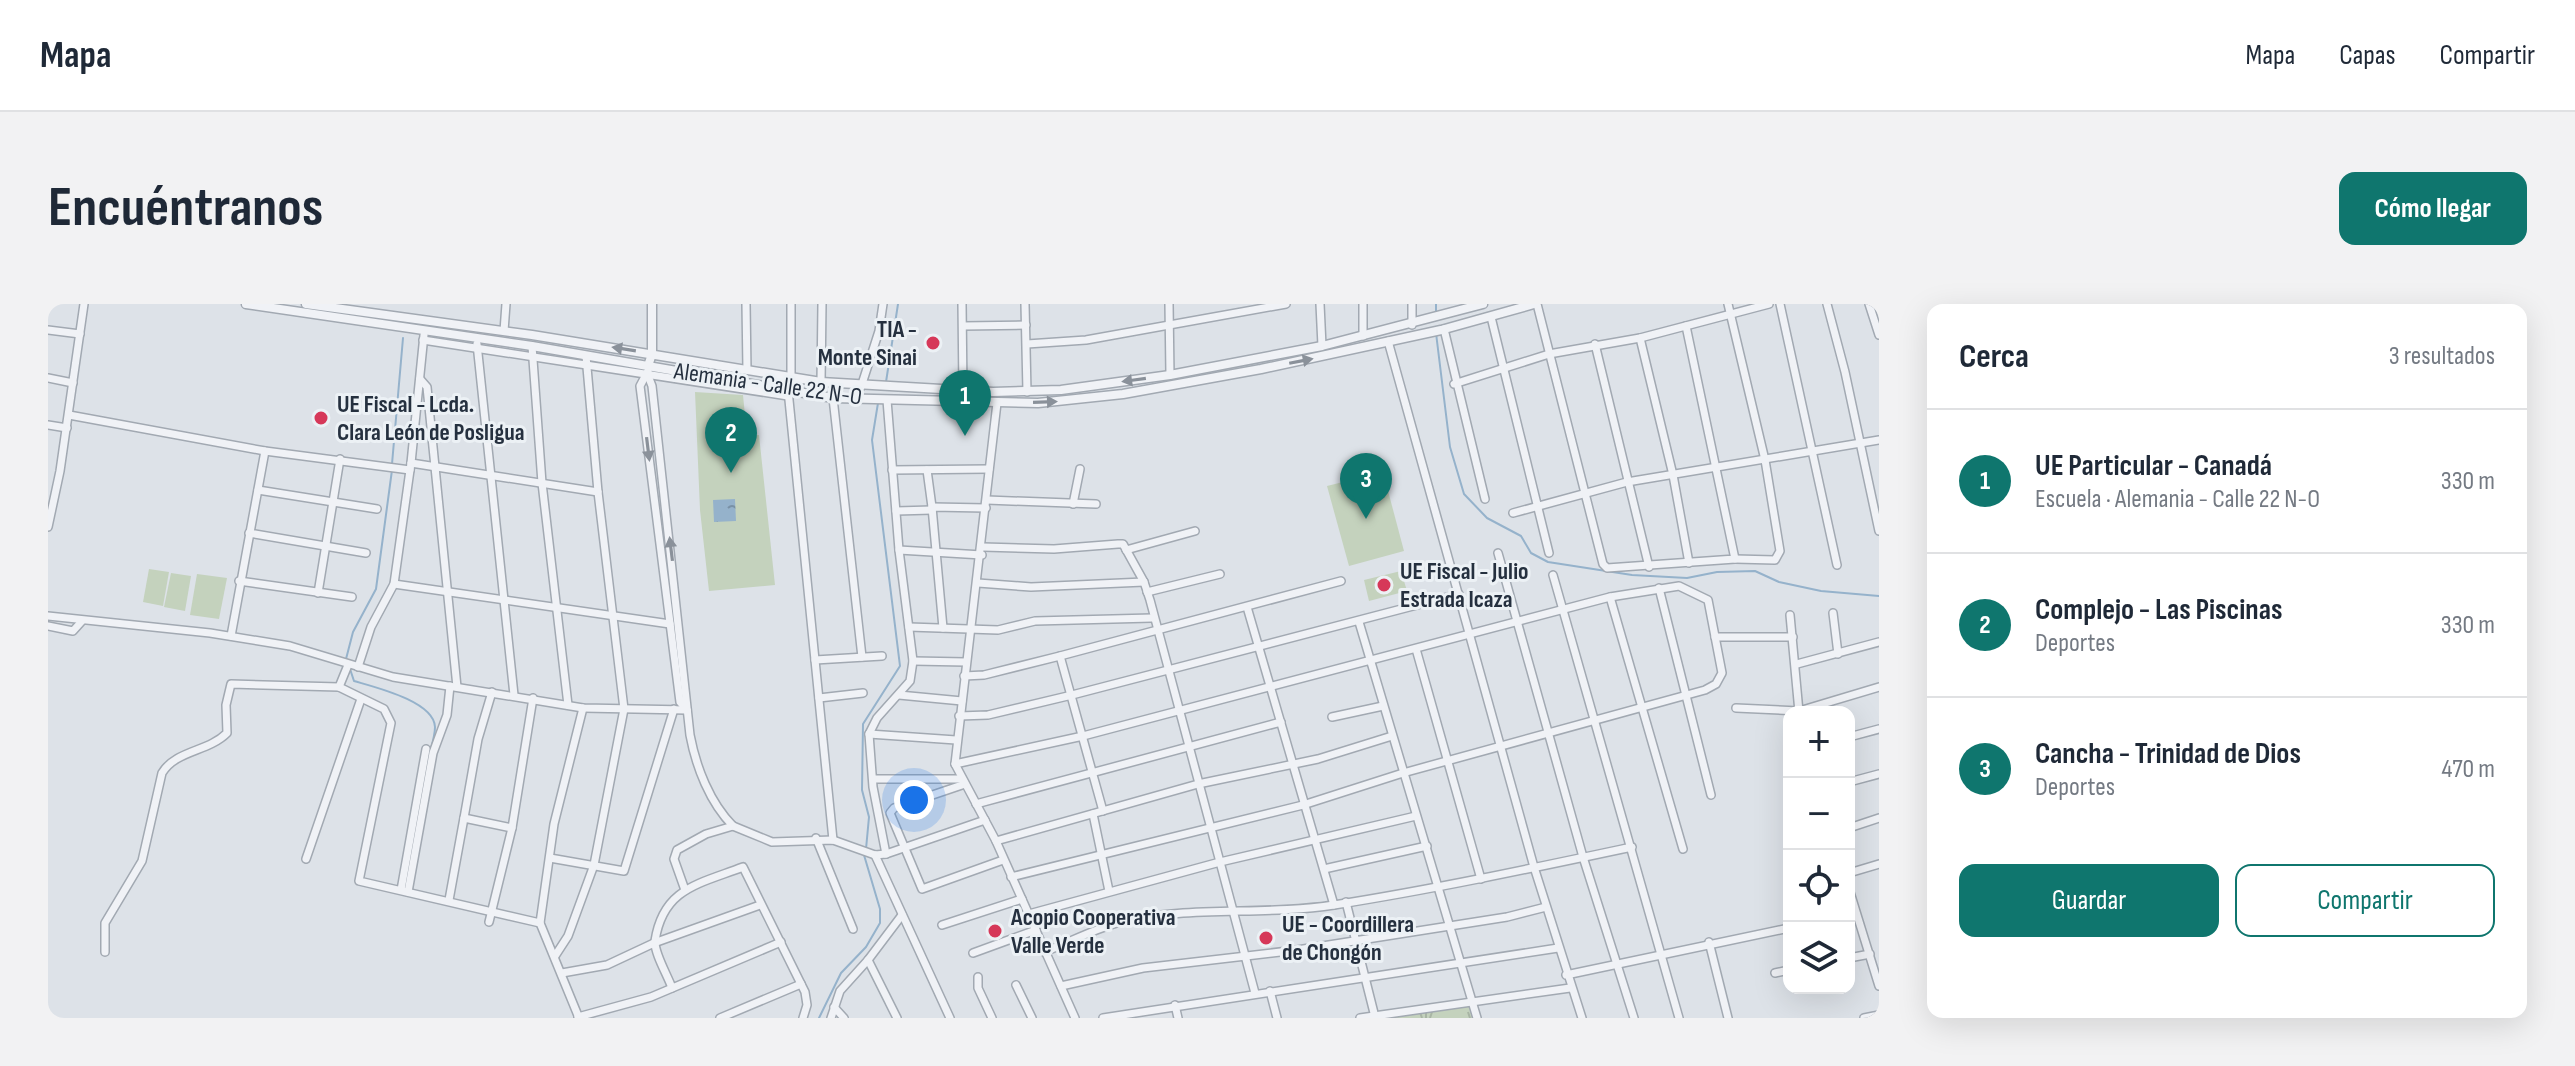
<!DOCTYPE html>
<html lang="es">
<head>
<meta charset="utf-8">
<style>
	body { margin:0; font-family:"Sofia Sans Condensed",sans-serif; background:#f2f2f3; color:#1f2937 }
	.controls { position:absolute; right:24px; bottom:24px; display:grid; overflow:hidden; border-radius:16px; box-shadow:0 8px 32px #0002 }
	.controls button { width:72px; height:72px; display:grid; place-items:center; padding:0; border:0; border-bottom:2px solid #e0e1e3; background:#fff; color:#1f2937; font:40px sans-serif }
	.you { position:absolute; left:866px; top:496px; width:28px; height:28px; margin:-20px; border:6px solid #fff; border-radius:50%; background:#1a73e8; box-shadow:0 0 0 12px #1a73e833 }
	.badge { display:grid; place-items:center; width:52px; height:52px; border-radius:50%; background:#0f766e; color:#fff; font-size:26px; font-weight:700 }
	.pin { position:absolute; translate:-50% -66px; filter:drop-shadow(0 2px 4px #0008) }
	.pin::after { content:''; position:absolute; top:42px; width:28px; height:24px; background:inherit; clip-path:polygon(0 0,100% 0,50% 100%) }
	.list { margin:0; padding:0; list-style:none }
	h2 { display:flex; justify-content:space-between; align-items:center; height:104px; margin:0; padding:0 32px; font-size:34px }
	h2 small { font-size:26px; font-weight:400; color:#747a83 }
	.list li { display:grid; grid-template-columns:52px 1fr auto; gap:24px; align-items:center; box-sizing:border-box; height:144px; padding:0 32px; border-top:2px solid #e0e1e3 }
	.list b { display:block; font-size:30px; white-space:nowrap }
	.list p { margin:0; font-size:26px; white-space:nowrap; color:#747a83 }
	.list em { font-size:26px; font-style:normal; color:#747a83 }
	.actions { display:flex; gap:16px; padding:24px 32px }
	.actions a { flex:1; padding:18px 0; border:2px solid #0f766e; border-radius:16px; text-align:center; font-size:28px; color:#0f766e }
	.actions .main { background:#0f766e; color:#fff }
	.icon { flex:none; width:44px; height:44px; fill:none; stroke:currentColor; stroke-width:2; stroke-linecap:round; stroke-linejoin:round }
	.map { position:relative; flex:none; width:1831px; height:714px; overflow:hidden; border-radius:16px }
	header { display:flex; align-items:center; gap:48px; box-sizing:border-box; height:112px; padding:0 40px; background:#fff; border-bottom:2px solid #e0e1e3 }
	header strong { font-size:38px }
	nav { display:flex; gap:44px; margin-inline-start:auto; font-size:28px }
	.intro { display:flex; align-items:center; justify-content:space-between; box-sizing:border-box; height:192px; padding:0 48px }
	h1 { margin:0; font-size:56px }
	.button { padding:20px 36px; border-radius:16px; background:#0f766e; color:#fff; font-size:28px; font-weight:700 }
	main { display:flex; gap:48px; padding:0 48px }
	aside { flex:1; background:#fff; border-radius:16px; box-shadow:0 8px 32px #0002 }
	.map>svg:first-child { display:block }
</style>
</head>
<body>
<header>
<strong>Mapa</strong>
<nav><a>Mapa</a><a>Capas</a><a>Compartir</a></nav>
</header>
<div class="intro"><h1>Encuéntranos</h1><a class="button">Cómo llegar</a></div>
<main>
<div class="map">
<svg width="1831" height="714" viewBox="0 0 1831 714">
	<defs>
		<pattern id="park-tufts" width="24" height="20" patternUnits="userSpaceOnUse" patternTransform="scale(2)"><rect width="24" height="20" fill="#c4d2bd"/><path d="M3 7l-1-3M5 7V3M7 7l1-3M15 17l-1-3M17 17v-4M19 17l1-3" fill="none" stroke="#a8b5a4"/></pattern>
		<pattern id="water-ripples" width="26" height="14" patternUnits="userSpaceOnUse" patternTransform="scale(2)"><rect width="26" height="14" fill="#95b2cb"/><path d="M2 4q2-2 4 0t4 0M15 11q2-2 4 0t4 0" fill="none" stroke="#7991a6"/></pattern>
	</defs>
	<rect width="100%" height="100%" fill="#dde2e8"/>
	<path fill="url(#park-tufts)" d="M1423,701L1427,714H1339Z"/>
	<g fill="#c4d2bd">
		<path d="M647,88L695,91L699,132L711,131L727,281L661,287L652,206Z"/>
		<path d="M1335,168L1356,247L1301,262L1279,182Z"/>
		<path d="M101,265L121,268L115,302L95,298Z"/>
		<path d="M1353,267L1359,287L1321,297L1316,276Z"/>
		<path d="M123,269L143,272L137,307L116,303Z"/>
		<path d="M149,270L179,274L171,315L142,311Z"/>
	</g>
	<path fill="url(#water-ripples)" d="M687,195L688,217L666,218L665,196Z"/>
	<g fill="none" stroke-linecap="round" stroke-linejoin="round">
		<g stroke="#95b2cb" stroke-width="2">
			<path d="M1388,11V0"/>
			<path d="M1388,29L1402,143L1416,190L1439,214L1473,232L1483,249L1500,258L1584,271L1639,274L1669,268L1707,267L1731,278L1773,287L1831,292"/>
			<path d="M838,78L850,0"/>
			<path d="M344,160L355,34"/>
			<path d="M298,355L305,328L328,285L344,166"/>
			<path d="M302,365L306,377C326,383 386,397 387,423C387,435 381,449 379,461"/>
			<path d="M818,545L821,513L814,486L815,420L852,362L824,136L830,99"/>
			<path d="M771,714L793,669L818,643L832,619V605L816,551"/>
		</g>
		<defs>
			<g id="minor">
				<path d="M698,0L699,66"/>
				<path d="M914,0L915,87"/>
				<path d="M977,0L979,88"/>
				<path d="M1121,0L1122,71"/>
				<path d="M1272,0L1274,42"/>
				<path d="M1315,0V32"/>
				<path d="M1364,0V21"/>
				<path d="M1489,0L1555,260L1559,264L1687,255L1638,22"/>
				<path d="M1680,0L1717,156L1732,247L1727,256L1687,255"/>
				<path d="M1732,0L1789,261"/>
				<path d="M1779,0L1797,68L1831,227"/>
				<path d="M1821,0L1831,31"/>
				<path d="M1443,13L1501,249"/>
				<path d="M915,22L978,21"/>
				<path d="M1396,25L1437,195"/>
				<path d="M0,26L32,30"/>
				<path d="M456,27L458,0"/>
				<path d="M1592,34L1625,171L1641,259"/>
				<path d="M375,36L740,92"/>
				<path d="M1340,37L1486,563L1534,714"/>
				<path d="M429,40L466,391"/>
				<path d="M979,40L1038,36L1238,0"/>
				<path d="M1547,40L1601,263"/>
				<path d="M484,42L494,179L520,401"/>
				<path d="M600,67L592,82L632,398L639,406"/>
				<path d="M599,69L604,82L642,431C648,463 662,499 685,522"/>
				<path d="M743,73V0"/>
				<path d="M0,74L25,79"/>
				<path d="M372,75L379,83L409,383"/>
				<path d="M773,78L774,0"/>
				<path d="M1406,80L1501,50L1592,34L1721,0"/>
				<path d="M813,83L831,27L835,0"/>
				<path d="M740,86L785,536"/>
				<path d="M785,94L814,353"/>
				<path d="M949,99L907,460L948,537L1027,714"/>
				<path d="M21,111L217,147L362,166"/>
				<path d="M0,121L19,124"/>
				<path d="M363,159L550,188"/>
				<path d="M844,166L941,165"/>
				<path d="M879,166L884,203"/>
				<path d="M210,186L329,205"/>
				<path d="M939,196L1048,200"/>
				<path d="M1025,200L1032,165"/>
				<path d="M848,207L884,206"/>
				<path d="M1465,209L1579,178L1831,136"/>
				<path d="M0,223L12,167L36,0"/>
				<path d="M201,229L318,249"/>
				<path d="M935,243L1006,245L1070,240H1075L1096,278L1102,296L1207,689"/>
				<path d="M851,246L934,251"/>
				<path d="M1078,246L1147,227"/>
				<path d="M1450,249L1535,553L1586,714"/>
				<path d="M1505,271L1631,714"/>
				<path d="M191,277L304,293"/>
				<path d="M930,279L983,283L1096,278"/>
				<path d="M346,280L622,320"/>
				<path d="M1611,284L1663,491"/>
				<path d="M1099,288L1172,270"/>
				<path d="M270,289L292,155"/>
				<path d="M1562,293L1635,545"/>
				<path d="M1199,303L1286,601"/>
				<path d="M1785,309L1790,350"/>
				<path d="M1742,311L1751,408"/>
				<path d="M0,312L162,329L242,342L345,373L535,404L639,406"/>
				<path d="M1311,318L1429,714"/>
				<path d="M0,322L25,327L34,317"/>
				<path d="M861,323L950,326L987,317L1104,314"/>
				<path d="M895,324L884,203L938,204"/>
				<path d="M183,332L217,147"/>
				<path d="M1667,333H1745"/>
				<path d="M1368,345L1433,575"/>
				<path d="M1012,352L1055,507"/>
				<path d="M767,356L834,352"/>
				<path d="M865,357L918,358"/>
				<path d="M1749,360L1831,338"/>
				<path d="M300,361L291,383L336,405L343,419L311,577L492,619"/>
				<path d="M310,363L323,323L346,280L363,159L376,31"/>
				<path d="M916,372L936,371L1012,352L1293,277"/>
				<path d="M851,391L914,397"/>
				<path d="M771,394L815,389"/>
				<path d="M1688,404L1751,407L1831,383"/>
				<path d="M911,412L940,411L1024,391L1411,290"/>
				<path d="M1284,413L1335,402"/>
				<path d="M821,430L908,436"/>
				<path d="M1801,433L1831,425"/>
				<path d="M907,460L1035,432L1562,293L1631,282L1660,296L1674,369L1668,380L1657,386L1355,469L1255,501L963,573"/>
				<path d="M825,475H914"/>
				<path d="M1801,478L1831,470"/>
				<path d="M917,480L846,504L842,509L874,585L955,556"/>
				<path d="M928,500L1233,418"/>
				<path d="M1045,510L1061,587"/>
				<path d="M416,514L430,435L444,388"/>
				<path d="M1801,524L1831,514"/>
				<path d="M768,534L805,625"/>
				<path d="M948,537L1150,480L1270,455L1344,432"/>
				<path d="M838,550L825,483L821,430L829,414L862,377L865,357L851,246L839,96"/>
				<path d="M827,551L902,714"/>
				<path d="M502,554L576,567L626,405"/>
				<path d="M258,555L313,395"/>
				<path d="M1276,565L1379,542"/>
				<path d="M1801,569L1831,560"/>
				<path d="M1801,585L1831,682"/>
				<path d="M353,586L378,445"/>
				<path d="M637,586L626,555L629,546L658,530L685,522L724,538L785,536L827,551L838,550L937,516"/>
				<path d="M360,588L385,449L399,411L402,382"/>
				<path d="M401,596L416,514L464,524"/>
				<path d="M1298,598L1327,713"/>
				<path d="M981,610L1172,558L1368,512"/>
				<path d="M441,618L464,524L485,394"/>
				<path d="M894,621L974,595"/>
				<path d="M1661,638L1680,714"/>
				<path d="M57,648V619L94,557L114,469C128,446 160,448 179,429L178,401L183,380L291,383"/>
				<path d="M996,648C1020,639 1044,626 1069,619C1138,601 1216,612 1286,601C1387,585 1485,564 1584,543"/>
				<path d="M925,649L988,626"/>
				<path d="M507,652L520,632L546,561L576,405L550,188L538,52"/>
				<path d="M1801,654L1822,650"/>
				<path d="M820,656L849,714"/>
				<path d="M514,669L559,661L606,639L712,601"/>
				<path d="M1727,669L1741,666"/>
				<path d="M1518,671L1741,624"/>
				<path d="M930,673V684L944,714"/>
				<path d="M968,681L984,714"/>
				<path d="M1013,682L1095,664L1249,646L1459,613L1498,603"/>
				<path d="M624,684C620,672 606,649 607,637C615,584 651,580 695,563L757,688L759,701L755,714"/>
				<path d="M1222,687L1229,714"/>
				<path d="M1127,701L1130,714"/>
				<path d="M786,703L796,714"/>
				<path d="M530,713L603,693L733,638"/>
				<path d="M531,714L492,619L506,520L535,404"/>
				<path d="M672,714L753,680"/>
				<path d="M783,714L792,687L820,656L854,611"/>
				<path d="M1055,714L1510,644"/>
				<path d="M1312,714L1522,684"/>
				<path d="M1816,714L1831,711"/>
			</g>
			<g id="tertiary">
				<path d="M198,0L484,42L785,94L990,99L1075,90L1213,65L1393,26L1486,0"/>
				<path d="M258,0L484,31L773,78L945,88L1013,86L1122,71L1274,42L1435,0"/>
				<path d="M600,62L604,50V0"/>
			</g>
		</defs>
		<use href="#minor" stroke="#a2a9b2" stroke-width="10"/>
		<use href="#tertiary" stroke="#a2a9b2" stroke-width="11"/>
		<use href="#minor" stroke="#f0f2f6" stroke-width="7"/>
		<use href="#tertiary" stroke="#f0f2f6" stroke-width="8"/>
	</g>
	<defs><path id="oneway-solid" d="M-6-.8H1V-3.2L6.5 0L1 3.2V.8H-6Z" transform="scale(2)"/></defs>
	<g fill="#8a919a">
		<use href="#oneway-solid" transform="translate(576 45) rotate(-171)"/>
		<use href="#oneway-solid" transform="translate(1253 57) rotate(-11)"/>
		<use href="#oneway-solid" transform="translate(1086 76) rotate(172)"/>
		<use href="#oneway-solid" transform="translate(997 98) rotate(-2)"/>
		<use href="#oneway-solid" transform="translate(600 145) rotate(83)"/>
		<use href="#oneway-solid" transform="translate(623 245) rotate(-97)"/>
	</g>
	<g fill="#d63859" stroke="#ecf1f5" stroke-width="3">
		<circle cx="885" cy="39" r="8"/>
		<circle cx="273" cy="114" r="8"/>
		<circle cx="1336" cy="281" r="8"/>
		<circle cx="947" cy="627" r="8"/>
		<circle cx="1218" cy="634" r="8"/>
	</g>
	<g text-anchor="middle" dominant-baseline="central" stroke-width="6" stroke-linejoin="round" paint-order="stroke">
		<g font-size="24" font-weight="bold" fill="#25303f" stroke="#ecf1f5" text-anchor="start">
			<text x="869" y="25" text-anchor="end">TIA -<tspan x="869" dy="28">Monte Sinai</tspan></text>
			<text x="289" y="100">UE Fiscal - Lcda.<tspan x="289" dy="28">Clara León de Posligua</tspan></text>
			<text x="1352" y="267">UE Fiscal - Julio<tspan x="1352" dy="28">Estrada Icaza</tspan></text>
			<text x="963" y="613">Acopio Cooperativa<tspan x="963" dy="28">Valle Verde</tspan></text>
			<text x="1234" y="620">UE - Coordillera<tspan x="1234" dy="28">de Chongón</tspan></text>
		</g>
		<g font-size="24" fill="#25303f" stroke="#ecf1f5">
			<text transform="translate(720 80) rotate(8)">Alemania - Calle 22 N-O</text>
		</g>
	</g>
</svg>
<div class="controls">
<button>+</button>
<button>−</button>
<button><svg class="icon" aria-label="locate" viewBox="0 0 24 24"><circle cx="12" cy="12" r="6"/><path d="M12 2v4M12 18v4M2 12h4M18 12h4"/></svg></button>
<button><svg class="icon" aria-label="layers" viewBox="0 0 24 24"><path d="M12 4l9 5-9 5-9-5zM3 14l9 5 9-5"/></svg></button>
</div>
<div class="you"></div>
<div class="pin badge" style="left:917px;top:132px">1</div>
<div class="pin badge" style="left:683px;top:169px">2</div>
<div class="pin badge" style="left:1318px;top:215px">3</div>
</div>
<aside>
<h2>Cerca<small>3 resultados</small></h2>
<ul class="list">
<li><span class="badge">1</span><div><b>UE Particular - Canadá</b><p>Escuela · Alemania - Calle 22 N-O</p></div><em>330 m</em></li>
<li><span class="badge">2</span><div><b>Complejo - Las Piscinas</b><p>Deportes</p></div><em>330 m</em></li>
<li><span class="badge">3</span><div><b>Cancha - Trinidad de Dios</b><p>Deportes</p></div><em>470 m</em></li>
</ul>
<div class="actions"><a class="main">Guardar</a><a>Compartir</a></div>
</aside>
</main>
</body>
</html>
